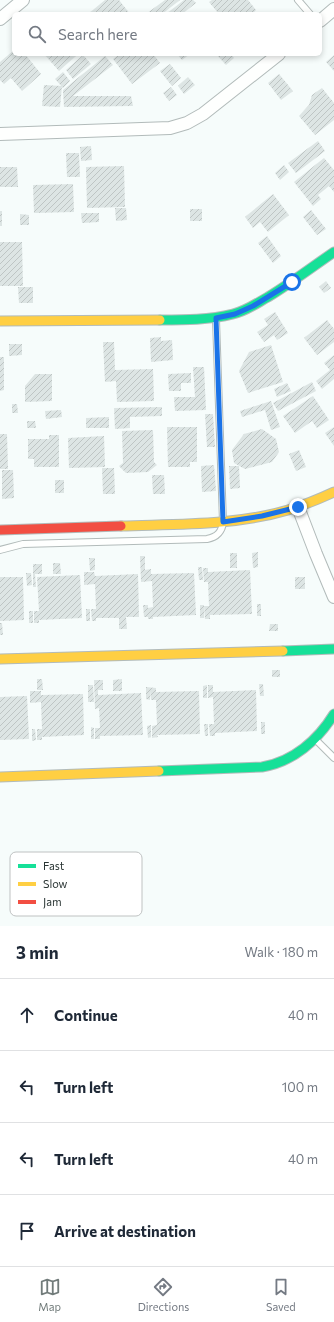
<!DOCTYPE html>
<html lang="en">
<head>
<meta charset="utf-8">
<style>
	body { margin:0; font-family:Commissioner,sans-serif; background:#f2f2f3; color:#1f2937 }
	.stop { position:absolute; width:12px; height:12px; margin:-9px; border:3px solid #1a73e8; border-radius:50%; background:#fff }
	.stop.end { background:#1a73e8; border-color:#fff; box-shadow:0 1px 4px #0008 }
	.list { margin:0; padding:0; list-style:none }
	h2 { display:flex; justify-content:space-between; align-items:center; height:52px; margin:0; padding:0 16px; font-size:17px }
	h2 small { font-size:13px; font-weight:400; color:#747a83 }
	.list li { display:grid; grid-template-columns:26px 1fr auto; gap:12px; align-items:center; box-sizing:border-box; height:72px; padding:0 16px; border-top:1px solid #e0e1e3 }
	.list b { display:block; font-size:15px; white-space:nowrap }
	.list em { font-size:13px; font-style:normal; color:#747a83 }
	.icon { flex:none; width:22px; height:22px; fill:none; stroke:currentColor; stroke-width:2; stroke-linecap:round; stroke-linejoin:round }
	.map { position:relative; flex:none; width:334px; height:926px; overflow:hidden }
	.search { position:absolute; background:#fff; box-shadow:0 2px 6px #0003; left:12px; right:12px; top:12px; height:44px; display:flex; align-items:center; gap:10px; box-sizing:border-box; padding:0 14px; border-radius:6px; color:#747a83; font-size:15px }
	.sheet { height:340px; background:#fff }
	nav { display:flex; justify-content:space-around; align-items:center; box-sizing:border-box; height:56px; border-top:1px solid #e0e1e3; background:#fff; font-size:11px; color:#747a83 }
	nav a { display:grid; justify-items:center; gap:2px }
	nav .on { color:#717b7a }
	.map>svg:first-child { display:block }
</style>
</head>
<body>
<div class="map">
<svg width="334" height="926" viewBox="0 0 334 926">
	<defs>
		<pattern id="building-hatch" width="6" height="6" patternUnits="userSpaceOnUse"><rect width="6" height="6" fill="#dde5e4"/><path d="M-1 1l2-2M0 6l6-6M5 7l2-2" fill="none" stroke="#bec5c4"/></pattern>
	</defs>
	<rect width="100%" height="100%" fill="#f6fcfb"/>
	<g fill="url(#building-hatch)">
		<path d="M105,0H119L130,14H88Z"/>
		<path d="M165,0H180L162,14H146Z"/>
		<path d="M184,0H193L196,3L182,14H166Z"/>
		<path d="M212,0H248L256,10L252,14H219L209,2Z"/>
		<path d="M14,50V54H25L41,74L22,91L11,78L4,84L0,80V62Z"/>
		<path d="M44,54H78L59,71Z"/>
		<path d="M120,54H153L160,63L132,84L113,59Z"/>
		<path d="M177,54H190L182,60Z"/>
		<path d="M216,54H231L234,58L226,65Z"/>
		<path d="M83,55L91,64L73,79L66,70Z"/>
		<path d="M334,55V71L326,62Z"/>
		<path d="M105,56L113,65L73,96H131L133,106L64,107L63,90Z"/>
		<path d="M170,64L181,78L172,86L160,71Z"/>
		<path d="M63,72L70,81L63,88L55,79Z"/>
		<path d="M279,74L293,91L281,100L268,83Z"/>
		<path d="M188,77L195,85L184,94L178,86Z"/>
		<path d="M44,85L62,86L60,107L42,106Z"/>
		<path d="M171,87L177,95L169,101L163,93Z"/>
		<path d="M322,88L334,103V120L315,135L299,116L309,105L312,95Z"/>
		<path d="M318,141L325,151L296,173L288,163Z"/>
		<path d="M91,146L92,160L81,161L80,147Z"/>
		<path d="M66,153H79L80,177H67Z"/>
		<path d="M324,158L334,170V192L329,186L318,195L321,199L313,206L294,182Z"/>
		<path d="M284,165L289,172L280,180L275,173Z"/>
		<path d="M124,166L125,207L87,208L86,167Z"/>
		<path d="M0,167H17L18,187H0Z"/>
		<path d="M73,184L74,212L34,213L33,185Z"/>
		<path d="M273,194L289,215L268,232L260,222L253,228L245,217Z"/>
		<path d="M115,208H126L127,220L116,221Z"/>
		<rect x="190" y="209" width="12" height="12"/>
		<path d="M311,210L326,229L317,235L303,217Z"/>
		<rect x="0" y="211" width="2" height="15"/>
		<path d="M81,213H99V222L82,223Z"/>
		<path d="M20,214L29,215V225H20Z"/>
		<path d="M267,236L281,256L273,263L258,243Z"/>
		<path d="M0,242H22L23,286H0Z"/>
		<path d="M326,281L331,288L324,293L319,287Z"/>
		<path d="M18,287H33V303H19Z"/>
		<path d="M275,312L288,333L277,340L274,335L264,342L257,332L268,325L264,319Z"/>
		<path d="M327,320L334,329V342L317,355L304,338Z"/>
		<path d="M161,337V341L172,340L173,360L151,362L150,338Z"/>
		<path d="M103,342H114L115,370L153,369L154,401L117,402L116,381L105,382Z"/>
		<path d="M9,344H22V355L9,356Z"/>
		<path d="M271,345L283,382L248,393L239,371L249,352Z"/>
		<path d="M334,355V379L322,389L316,381L330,370L324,363Z"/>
		<path d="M0,357H4V390L0,391Z"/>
		<path d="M193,367H204L206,410L175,411L174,397H195Z"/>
		<path d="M191,373V383H181V391H169L168,374Z"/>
		<path d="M35,374H52V401L25,402V386Z"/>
		<path d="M312,382L316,391L278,411L273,403Z"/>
		<path d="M287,383L291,391L277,397L274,389Z"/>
		<path d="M313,396L329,420L317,428L312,421L295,433L283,416Z"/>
		<path d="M271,401L280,427L271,430L265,410L242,417L240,411Z"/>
		<path d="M12,404H17L18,413H12Z"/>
		<path d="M162,407V416L130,417V428L115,429L114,408Z"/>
		<path d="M61,410L62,417L46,419L45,411Z"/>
		<path d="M205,414H213L215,447H207Z"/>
		<path d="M109,417V428H86V418Z"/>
		<path d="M27,421H35L36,428H27Z"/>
		<path d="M167,427H197V462H190V467H168Z"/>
		<path d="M334,427V446L325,433Z"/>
		<path d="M262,429L276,439L279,452L272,462L245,469L234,463L232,450L244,434Z"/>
		<path d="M153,430L154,462L157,465L148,472L126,473L119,466L123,463L122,431Z"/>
		<path d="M0,434H7L8,469H0Z"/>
		<path d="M49,435H59V467H34V459H28V439H49Z"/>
		<path d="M104,436L105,467L69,468L68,438Z"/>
		<path d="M299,450L306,467L296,471L289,454Z"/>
		<path d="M214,465L216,491L202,492L201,466Z"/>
		<path d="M229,466H239L240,488L230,489Z"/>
		<path d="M102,468H114L115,494H103Z"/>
		<path d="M2,470H13L14,498L2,499Z"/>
		<path d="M152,475H164L165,494H153Z"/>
		<rect x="55" y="480" width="9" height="13"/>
		<path d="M258,552V567L253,568L252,553Z"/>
		<rect x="230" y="553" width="7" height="15"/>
		<path d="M140,556H145V570L151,569V574L194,573L196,615L153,617V619H148V617H144L143,605H148V608L153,607L152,581L141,582Z"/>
		<path d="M89,558H95V570L90,571Z"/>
		<path d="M53,563H60L61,574H53Z"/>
		<path d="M33,564H42V574H35L36,587H33Z"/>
		<path d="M198,567H202L203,580H199Z"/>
		<path d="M203,568H208V572L250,570L252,614L210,615V619H205L204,606H209L208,582H204Z"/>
		<path d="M84,572H94L95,576L138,574L139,617H126L127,629H119V618H96V621H92L91,609H96L95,584L84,585Z"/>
		<path d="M26,573H31L32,585L27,586Z"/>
		<path d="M80,575L82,618L39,620V623H34V611H39L37,577Z"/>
		<path d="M0,577H23L24,620L0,621Z"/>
		<rect x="295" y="577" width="10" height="12"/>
		<rect x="257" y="604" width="4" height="12"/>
		<rect x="200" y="605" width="4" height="13"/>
		<rect x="86" y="609" width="4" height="12"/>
		<rect x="29" y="611" width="4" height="12"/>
		<path d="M0,623H2L3,635H0Z"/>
		<path d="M270,624H278V631H269Z"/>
		<rect x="272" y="670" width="8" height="7"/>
		<path d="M37,679H42L43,690H37Z"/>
		<path d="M122,679V691H113V680Z"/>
		<path d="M94,680H103V690H98V695L141,693L143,735L100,736V739H95V728H100L99,708L95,709Z"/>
		<path d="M259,684H263L264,696H260Z"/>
		<path d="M88,685H93L94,702H88Z"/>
		<path d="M207,685V698H203V686Z"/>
		<path d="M208,685H213V692L256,690L257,731L215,733V736H210L209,724H214L213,697L208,698Z"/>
		<path d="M146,687L156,688V692L199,691L200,734L157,735L158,737L152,738V726L157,725L156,700H151L150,691V700L146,699Z"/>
		<path d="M30,691H41V695L83,694L84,735L42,737V740H37V729H42L41,702L30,703Z"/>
		<path d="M27,696L29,739L0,740V697Z"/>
		<rect x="261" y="722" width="4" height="12"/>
		<path d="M204,724H208V736H205Z"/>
		<path d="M151,725V737L148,738L147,726Z"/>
		<path d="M91,727L94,728V739H91Z"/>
		<path d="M32,729H35L36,740L32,741Z"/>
	</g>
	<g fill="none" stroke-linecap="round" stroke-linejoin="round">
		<defs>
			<g id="lane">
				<path d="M298,0L310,14"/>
				<path d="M0,550L23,544L207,539C217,537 222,532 223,522L216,320"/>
				<path d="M316,740L334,758"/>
			</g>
			<g id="street">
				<path d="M0,19L23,0"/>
				<path d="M320,21L334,9"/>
				<path d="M0,134L170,128L187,123L203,114L279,54"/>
				<path d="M298,507L316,554L334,597"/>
			</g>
			<g id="fast">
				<path d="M160,320C185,320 209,320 233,314C246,311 257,303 268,297C291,283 312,267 334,252"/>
				<path d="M283,651L334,649"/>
				<path d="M159,771L262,767C293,762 318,740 334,714"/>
			</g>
			<g id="slow">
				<path d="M0,321L160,320"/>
				<path d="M121,526C176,524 234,526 288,510C304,505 319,499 334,492"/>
				<path d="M0,659L283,651"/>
				<path d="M0,777L159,771"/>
			</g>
			<path id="jam" d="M0,530L121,526"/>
		</defs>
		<use href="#lane" stroke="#b2bbba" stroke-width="8"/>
		<use href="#street" stroke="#b2bbba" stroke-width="14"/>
		<use href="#fast" stroke="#b2bbba" stroke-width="11"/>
		<use href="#slow" stroke="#b2bbba" stroke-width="11"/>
		<use href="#jam" stroke="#b2bbba" stroke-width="11"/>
		<use href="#lane" stroke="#fefffe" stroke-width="6"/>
		<use href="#street" stroke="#fefffe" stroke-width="12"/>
		<use href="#fast" stroke="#16e098" stroke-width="9"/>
		<use href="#slow" stroke="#ffcf43" stroke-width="9"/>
		<use href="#jam" stroke="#f24e42" stroke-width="9"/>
	</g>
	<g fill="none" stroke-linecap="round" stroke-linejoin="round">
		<path stroke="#1a73e8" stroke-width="5" d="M292,282L253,306L235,314L216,318L223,522L262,516L298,507"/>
	</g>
	<rect x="10" y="852" width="132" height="64" rx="6" fill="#fff" stroke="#bfc2c2" stroke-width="1"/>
	<rect x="18" y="864" width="18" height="4" fill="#16e098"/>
	<rect x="18" y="882" width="18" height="4" fill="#ffcf43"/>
	<rect x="18" y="900" width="18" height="4" fill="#f24e42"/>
	<g font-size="11" fill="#2a3534">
		<text x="43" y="870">Fast</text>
		<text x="43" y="888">Slow</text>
		<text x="43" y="906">Jam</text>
	</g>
</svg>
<div class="stop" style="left:292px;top:282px"></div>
<div class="stop end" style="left:298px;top:507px"></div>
<div class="search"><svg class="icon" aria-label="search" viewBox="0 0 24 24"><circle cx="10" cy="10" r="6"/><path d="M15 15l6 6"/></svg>Search here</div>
</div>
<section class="sheet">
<h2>3 min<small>Walk · 180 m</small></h2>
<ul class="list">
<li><svg class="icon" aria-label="ahead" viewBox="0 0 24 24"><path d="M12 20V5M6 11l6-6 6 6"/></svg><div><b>Continue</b></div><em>40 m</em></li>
<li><svg class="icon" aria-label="left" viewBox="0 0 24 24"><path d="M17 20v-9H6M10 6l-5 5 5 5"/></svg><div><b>Turn left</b></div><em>100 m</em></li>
<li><svg class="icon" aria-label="left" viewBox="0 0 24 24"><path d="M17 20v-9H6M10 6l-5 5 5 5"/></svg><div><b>Turn left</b></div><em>40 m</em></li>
<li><svg class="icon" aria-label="arrive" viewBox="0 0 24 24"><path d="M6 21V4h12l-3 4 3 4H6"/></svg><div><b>Arrive at destination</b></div></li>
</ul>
</section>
<nav>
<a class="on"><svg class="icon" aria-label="map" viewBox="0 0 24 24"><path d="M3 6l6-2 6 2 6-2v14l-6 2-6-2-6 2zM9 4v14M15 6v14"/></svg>Map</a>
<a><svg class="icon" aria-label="directions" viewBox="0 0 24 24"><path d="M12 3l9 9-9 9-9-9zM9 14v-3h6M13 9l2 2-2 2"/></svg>Directions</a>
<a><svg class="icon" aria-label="saved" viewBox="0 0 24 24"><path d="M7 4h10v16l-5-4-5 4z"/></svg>Saved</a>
</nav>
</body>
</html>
